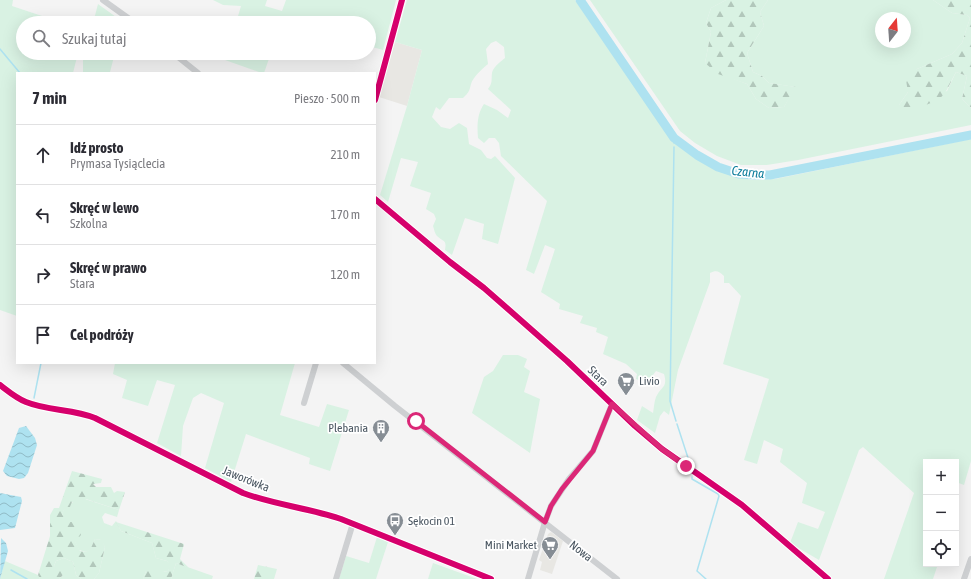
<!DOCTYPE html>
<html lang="pl">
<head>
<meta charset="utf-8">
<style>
	body { margin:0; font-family:"Asap Condensed",sans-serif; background:#f7f7f7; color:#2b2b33 }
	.controls { position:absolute; right:12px; bottom:12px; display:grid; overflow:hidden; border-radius:0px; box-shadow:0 4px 16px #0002 }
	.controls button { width:36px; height:36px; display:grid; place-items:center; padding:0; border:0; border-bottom:1px solid #e1e1e2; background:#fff; color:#2b2b33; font:20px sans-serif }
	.compass { position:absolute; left:875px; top:12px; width:36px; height:36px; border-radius:50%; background:#fff; box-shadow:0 4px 16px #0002; rotate:17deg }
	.stop { position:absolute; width:12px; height:12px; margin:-9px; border:3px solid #db2777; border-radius:50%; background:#fff }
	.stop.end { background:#db2777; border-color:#fff; box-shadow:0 1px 4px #0008 }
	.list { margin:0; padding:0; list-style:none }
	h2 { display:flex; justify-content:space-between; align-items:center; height:52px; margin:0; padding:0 16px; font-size:17px }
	h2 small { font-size:13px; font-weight:400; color:#7c7c81 }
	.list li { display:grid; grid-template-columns:26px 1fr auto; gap:12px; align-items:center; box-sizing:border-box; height:60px; padding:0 16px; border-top:1px solid #e1e1e2 }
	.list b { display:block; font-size:15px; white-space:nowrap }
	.list p { margin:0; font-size:13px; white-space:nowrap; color:#7c7c81 }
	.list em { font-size:13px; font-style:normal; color:#7c7c81 }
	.icon { flex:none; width:22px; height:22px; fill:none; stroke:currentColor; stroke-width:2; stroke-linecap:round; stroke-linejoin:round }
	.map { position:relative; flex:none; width:971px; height:579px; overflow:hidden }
	.search { position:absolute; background:#fff; box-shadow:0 4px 16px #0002; left:16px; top:16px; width:360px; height:44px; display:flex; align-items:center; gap:10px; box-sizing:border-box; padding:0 14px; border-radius:22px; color:#7c7c81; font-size:15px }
	.panel { position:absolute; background:#fff; box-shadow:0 4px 16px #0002; left:16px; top:72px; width:360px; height:292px; border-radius:0px }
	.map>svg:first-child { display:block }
</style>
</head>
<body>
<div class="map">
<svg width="971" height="579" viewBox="0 0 971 579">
	<defs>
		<pattern id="forest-firs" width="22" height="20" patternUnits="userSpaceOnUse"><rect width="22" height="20" fill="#d9f2e3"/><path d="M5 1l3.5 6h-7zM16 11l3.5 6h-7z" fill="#b2c7bb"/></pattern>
		<pattern id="water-waves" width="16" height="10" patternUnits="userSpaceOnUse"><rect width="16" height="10" fill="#aee2f0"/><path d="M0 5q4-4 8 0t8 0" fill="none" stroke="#90bac6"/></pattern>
	</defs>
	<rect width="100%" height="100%" fill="#f4f4f4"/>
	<g fill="#e8e7e3">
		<path d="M395,42L422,50L407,106L379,97Z"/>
		<path d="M551,532L563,541L552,574L540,570L542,562L539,560L548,534Z"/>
	</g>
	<g fill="#d9f2e3" fill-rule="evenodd">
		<path d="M0,0H13L12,6L63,23H23V53H78L73,73H17V316L0,310Z"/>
		<path d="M213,0H267L265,6L282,11L286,0H396L383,50L369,46V23H236L241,6L223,5Z"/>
		<path d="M407,0H575L647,105L677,145L705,164L728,174L752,180L775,179L971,139V461L964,485L956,482V462H926V564H938L933,579H884L914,493L863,447L859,450L819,560L790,543L798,522L818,529L825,512L802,503L807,483L780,462L783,449L764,440L757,464L744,460L769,379L723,364L741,296L729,283H724V276C719,271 716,270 710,273V282L678,370L669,415L664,411L660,416L655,433L637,420L642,406L653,413C654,408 654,402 656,397C661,386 668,388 664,374L656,371L647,383L636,379L637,374L626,364L603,354L608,337L596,332L597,328L580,323L583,316L559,309L560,304L541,292L555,249L545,245L534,274L526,270L547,201L501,156L499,143L495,138H489L484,143L478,138C477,126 477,114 484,104L497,110L508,118L511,110L488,89C493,82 491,81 492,73C493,67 500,62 505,58L504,47L496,41L491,43L486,49L488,64C482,69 473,77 471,84C469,92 469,92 463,98H449L440,110L436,107L432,117L441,127L450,129L459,123L467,128L469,144L481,150L487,158L491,159L495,156L515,178L498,244L482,239L484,224L465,218L452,255L445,250C447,239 443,242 437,236C435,234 434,229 433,226L436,219L434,214L426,209L431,193L410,186L418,162L401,158L388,202L380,195L407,106L422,50L395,42Z"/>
		<path d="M590,0H726L711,8L706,23L711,32L705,63L734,79L747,84L756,99L769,108L784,107L795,87L769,83L762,76L753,72L747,53L764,26L760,12L768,0H933L952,13L967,15L970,18L962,43L952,54L917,69L908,92L899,105L947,91L956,72L967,76L962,99L971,108V125L798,160L767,165H741L717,156L695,143L680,131ZM881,18H905V42H881Z"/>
		<path d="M98,4L123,22L122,23H93Z"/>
		<path d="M85,53H115L110,72L111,73H83V59Z"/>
		<path d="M228,53H271L264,73H262L225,60Z"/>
		<path d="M503,355H518L527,359L524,367L530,371L524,392L540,399L530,453L472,413L484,377L493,371Z"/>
		<path d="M115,363H295L280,415L319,427L327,404L349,410L330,471L309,464L310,458L246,434L231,482L205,468L224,403L201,393L193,398L183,426L181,456L157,443L175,385L157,380L148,406L122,398L127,380L113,374Z"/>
		<path d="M85,499L119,510L117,517L105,513L102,517L104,523L112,526L116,521L121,531L152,543L156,558L167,561L171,564L168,571L163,572L146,571L143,579H94L99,573L105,547L101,540L95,539L91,549L86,552L79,550L62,514C66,503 75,501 85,499Z"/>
		<path d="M377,537L388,542L376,579H339L346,556L369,563Z"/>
		<path d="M64,558L73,562L76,575L81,579H59L63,575L54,566L56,561Z"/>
		<path d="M5,561L38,575L40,579H0Z"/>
		<path d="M176,563L213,576L212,579H171Z"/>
		<path d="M433,563L477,579H428Z"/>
	</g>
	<g fill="url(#forest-firs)">
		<path d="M726,0H768L760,12L764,26L747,53L753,72L762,76L769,83L796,87L784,107L769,108L756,99L747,84L718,74L705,63L711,32L706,23L711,8Z"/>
		<path d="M933,0H971V108L962,99L967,76L956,72C943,97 946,98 918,108C912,110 907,113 900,111L899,105L908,92L906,80L917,69L952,54L962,43L970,18L967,15L952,13Z"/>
		<path d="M72,471L102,479L101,483L93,484L96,487H111L114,493L117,491L125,492L119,510L86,499L81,505L72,502L69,509L64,510L62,514L68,522H74L78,528L81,535L75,541L80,551L86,552L91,548L95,539L102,540L105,547L99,573L94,579H81L76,575L73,562L64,558L56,561L54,566L63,568V575L59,579H40L38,575L50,536V515L54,508H59Z"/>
		<path d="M116,522L184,544L180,559L189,568L176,563L171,579H143L146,571L156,567L163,572L168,571L170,564L167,561L156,558L152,543L121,531Z"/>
		<path d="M258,565L277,569L274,579H254Z"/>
	</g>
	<g fill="url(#water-waves)">
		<path d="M26,426L35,438L37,445L28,473L24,478L19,479L7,476L3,471L19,428Z"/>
		<path d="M0,493L21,497L22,501L15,528L0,530Z"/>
		<path d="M1,538L6,543L8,551L0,579Z"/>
	</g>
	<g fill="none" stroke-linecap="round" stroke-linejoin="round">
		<g stroke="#aee2f0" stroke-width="1.5">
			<path d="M0,49L20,73"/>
			<path d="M674,143V138"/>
			<path d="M674,147L670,401L676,421"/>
			<path d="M34,398L41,363"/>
			<path d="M677,424L690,464"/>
			<path d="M692,477V479L718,494L719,496L697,571L706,579"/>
			<path d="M11,570L27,579"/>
		</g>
		<path stroke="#aee2f0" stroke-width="9" d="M580,0L674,138L697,155L718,167L739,174L755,175H770L971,135"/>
		<g stroke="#ced0d2" stroke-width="6">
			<path d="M103,0L135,23"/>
			<path d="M173,53L198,73"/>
			<path d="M375,100L402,0"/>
			<path d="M375,199L450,262L484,288L567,361L635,426L662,449L742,505L828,579"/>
			<path d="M343,363L395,406L617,579"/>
			<path d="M0,385C8,391 16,398 26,402C48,411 73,409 95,418L243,493C275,505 309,508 341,519L491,579"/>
			<path d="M304,403L316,363"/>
			<path d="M336,579L353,523"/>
			<path d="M528,579L545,522L551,506L569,479L593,451L612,404"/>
			<path d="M964,579L971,559"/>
		</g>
		<defs>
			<g id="cycleway">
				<path d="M375,100L402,0"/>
				<path d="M375,199L450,262L484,288L567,361L635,426L662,449L742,505L828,579"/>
				<path d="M0,385C8,391 16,398 26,402C48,411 73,409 95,418L243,493C275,505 309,508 341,519L491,579"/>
			</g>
		</defs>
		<use href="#cycleway" stroke="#fff" stroke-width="8"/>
		<use href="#cycleway" stroke="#d6006c" stroke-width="6"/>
	</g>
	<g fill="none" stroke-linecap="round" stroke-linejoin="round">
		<path stroke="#db2777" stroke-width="5" d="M416,421L545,522L551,506L562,489L593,451L612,404L662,449L686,466"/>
	</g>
	<defs>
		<symbol id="supermarket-pin" viewBox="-11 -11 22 30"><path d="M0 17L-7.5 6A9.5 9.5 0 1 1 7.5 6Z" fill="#868d94" stroke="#fff"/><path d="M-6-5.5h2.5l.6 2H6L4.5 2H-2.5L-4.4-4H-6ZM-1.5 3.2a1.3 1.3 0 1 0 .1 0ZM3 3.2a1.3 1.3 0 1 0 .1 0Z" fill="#fff"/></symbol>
		<symbol id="building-pin" viewBox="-11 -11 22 30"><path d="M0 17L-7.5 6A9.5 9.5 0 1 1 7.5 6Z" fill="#868d94" stroke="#fff"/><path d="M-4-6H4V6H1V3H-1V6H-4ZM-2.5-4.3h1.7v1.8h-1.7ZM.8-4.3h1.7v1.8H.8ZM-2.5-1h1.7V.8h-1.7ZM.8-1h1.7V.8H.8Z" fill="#fff"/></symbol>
		<symbol id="bus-pin" viewBox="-11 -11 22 30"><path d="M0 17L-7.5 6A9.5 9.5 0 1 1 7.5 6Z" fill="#868d94" stroke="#fff"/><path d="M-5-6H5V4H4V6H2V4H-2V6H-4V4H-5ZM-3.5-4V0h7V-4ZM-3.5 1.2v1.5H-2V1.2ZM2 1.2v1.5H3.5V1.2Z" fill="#fff"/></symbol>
	</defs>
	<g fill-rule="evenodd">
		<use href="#supermarket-pin" x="616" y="371" width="20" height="27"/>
		<use href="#building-pin" x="371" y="418" width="20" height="27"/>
		<use href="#bus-pin" x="385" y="511" width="20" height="27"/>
		<use href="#supermarket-pin" x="540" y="535" width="20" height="27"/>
	</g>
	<g text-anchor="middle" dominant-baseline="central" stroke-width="3.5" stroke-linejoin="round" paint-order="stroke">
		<g font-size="12" fill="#4a5661" stroke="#fff">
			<text transform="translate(598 376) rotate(44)">Stara</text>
			<text transform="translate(246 479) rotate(22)">Jaworówka</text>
			<text transform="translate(581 551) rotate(38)">Nowa</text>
		</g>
		<g font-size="12" fill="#4a5661" stroke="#fff" text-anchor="start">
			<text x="639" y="381">Livio</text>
			<text x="368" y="428" text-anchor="end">Plebania</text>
			<text x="408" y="521">Sękocin 01</text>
			<text x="537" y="545" text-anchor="end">Mini Market</text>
		</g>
		<g font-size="13" font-style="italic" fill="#0c7c9b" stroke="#fff">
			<text transform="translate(748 172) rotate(6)">Czarna</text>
		</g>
	</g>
</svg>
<div class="controls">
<button>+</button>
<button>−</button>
<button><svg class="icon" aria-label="locate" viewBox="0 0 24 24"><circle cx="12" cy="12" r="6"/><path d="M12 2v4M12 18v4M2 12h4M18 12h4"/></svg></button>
</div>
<svg class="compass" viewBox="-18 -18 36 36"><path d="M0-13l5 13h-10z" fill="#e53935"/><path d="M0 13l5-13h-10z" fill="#7c7c81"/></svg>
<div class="stop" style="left:416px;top:421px"></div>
<div class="stop end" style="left:686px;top:466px"></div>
<div class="search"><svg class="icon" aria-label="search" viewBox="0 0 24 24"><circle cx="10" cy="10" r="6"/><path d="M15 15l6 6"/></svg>Szukaj tutaj</div>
<section class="panel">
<h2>7 min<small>Pieszo · 500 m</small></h2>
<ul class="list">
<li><svg class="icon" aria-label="ahead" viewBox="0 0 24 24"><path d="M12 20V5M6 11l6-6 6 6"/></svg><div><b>Idź prosto</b><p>Prymasa Tysiąclecia</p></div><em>210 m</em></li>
<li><svg class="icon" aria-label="left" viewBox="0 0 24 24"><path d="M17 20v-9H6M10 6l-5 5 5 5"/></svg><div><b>Skręć w lewo</b><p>Szkolna</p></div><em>170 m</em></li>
<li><svg class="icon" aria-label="right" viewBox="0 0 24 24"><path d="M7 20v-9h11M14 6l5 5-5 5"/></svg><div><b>Skręć w prawo</b><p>Stara</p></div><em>120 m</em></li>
<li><svg class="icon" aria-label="arrive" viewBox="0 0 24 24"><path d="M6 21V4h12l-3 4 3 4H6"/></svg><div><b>Cel podróży</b></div></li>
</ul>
</section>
</div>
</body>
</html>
